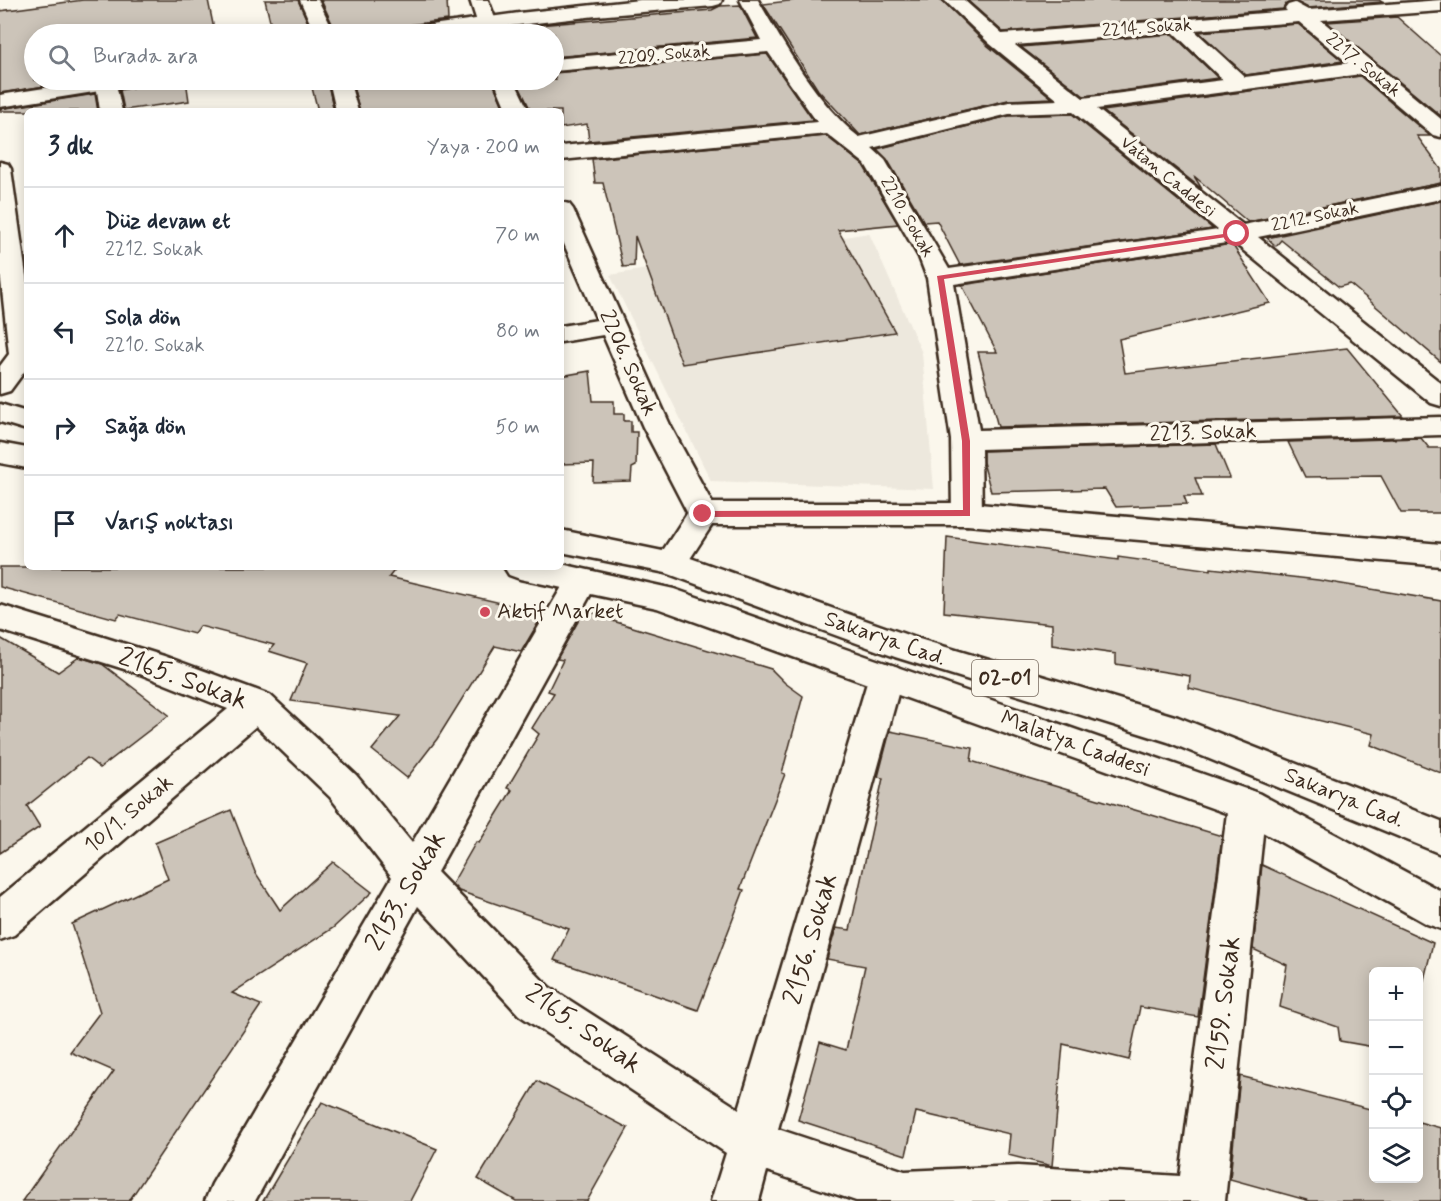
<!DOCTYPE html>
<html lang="tr">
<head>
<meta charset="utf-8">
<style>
	body { margin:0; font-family:Mynerve,sans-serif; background:#f2f2f3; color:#1f2937 }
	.controls { position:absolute; right:18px; bottom:18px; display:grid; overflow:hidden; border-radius:9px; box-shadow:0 3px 15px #0003 }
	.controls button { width:54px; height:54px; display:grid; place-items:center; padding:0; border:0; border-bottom:2px solid #e0e1e3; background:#fff; color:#1f2937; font:30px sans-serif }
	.stop { position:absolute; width:18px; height:18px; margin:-14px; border:4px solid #d1495b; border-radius:50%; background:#fff }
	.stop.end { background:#d1495b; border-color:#fff; box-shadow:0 2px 6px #0008 }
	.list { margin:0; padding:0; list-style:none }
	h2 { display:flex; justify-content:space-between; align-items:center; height:78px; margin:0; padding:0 24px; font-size:26px }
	h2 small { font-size:20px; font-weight:400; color:#747a83 }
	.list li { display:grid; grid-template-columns:39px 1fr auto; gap:18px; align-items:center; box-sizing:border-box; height:96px; padding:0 24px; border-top:2px solid #e0e1e3 }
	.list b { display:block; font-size:22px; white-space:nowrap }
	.list p { margin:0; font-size:20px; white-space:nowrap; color:#747a83 }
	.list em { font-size:20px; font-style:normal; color:#747a83 }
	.icon { flex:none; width:33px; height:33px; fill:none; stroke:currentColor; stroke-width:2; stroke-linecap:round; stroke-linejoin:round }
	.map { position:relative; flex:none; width:1441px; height:1201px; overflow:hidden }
	.search { position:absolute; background:#fff; box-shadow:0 3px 15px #0003; left:24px; top:24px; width:540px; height:66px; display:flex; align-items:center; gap:15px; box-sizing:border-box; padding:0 21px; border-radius:33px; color:#747a83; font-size:22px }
	.panel { position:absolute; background:#fff; box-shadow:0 3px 15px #0003; left:24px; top:108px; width:540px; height:462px; border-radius:9px }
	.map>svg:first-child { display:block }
</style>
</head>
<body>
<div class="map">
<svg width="1441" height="1201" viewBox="0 0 1441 1201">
	<rect width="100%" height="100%" fill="#fbf7ec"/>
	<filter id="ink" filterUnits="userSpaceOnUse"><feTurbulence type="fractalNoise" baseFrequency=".0167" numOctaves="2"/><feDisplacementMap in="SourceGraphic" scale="12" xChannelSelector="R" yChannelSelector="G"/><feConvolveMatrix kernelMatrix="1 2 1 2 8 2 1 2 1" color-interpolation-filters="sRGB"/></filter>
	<g filter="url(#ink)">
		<path fill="#ede8dd" d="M869,233L922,353L934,489L711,481L610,275Z"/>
		<g fill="#ccc4b9" stroke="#3b2a1e" stroke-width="1.5">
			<path d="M83,0H208L215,34H34V80H84L0,93V11Z"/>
			<path d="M265,0H298L313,34H273Z"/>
			<path d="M321,0H447L448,20L337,34Z"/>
			<path d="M797,0H942L988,46L1052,98L1008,100L860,135L818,90L763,4Z"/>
			<path d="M967,0H1379L1382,2L1308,8L1294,1L1286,4L1283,9L1003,32Z"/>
			<path d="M740,5L757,38L554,57V34H541L538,25L712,10L720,6Z"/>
			<path d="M1397,17L1441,56V116L1327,22Z"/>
			<path d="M1298,24L1343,61L1246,75L1199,32Z"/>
			<path d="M1172,34L1218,78L1084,96L1021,47Z"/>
			<path d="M767,54L813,120L589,141L587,124L561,128V111H531L516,80H556L554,73Z"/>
			<path d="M1360,76L1430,136H1417L1441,169V183L1248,222L1194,176L1202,189L1103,111Z"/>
			<path d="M143,80H186L189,101L124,110L120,90L139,86Z"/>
			<path d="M310,80H327L334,111H318Z"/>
			<path d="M351,80H492L505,111H360Z"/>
			<path d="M95,94L98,111H0V109Z"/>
			<path d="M1072,114L1213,229L960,265L937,221L924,222L887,159L877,149L1009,116Z"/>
			<path d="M826,136L863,165L898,224L838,230L895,332L682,364L635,236L634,266L623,267L603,183H595L592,159Z"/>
			<path d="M1441,201V362L1350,284L1339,287L1281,240L1276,246L1267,238Z"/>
			<path d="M1232,244L1270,303L1119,339L1125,373L1347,348L1403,416L998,427L978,352H997L962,285Z"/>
			<path d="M590,371L593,401H614V414H624V421H631V432H637L636,466L632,468L631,481L593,482L594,463L561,464V376Z"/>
			<path d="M1421,438L1429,448H1441V513H1401L1381,476L1305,477L1288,442Z"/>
			<path d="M1216,444L1230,478H1195L1202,496H1184L1187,504L1116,507L1105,489L991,492L983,462V451Z"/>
			<path d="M947,537L1118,560V557L1211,570V568L1318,580L1441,601V773L1371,745L1374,734L1189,688L1190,676L1116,664V654L1052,645V624L944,612Z"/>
			<path d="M0,567H397L389,577L544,613L521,652L495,646L437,739L407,778L372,750L400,716L291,701L307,663L269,651L274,645L200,626L194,634L120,614L116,619L0,587Z"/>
			<path d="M584,611L615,618L613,621L771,669L785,683L803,696L782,773L785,774L740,889L744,890L698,1010L554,960L569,929L459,891L452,884L476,842L479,843L512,790L507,788L539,734L532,728L554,693L548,691L563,660L557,659Z"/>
			<path d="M0,638L58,672L79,657L102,664L169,715L100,768L87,758L27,806L40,827L0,853Z"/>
			<path d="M890,731L973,748L971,761L1222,836L1198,1017L1140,1007L1129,1060L1063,1044L1052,1166L1008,1155L1010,1134L916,1112L906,1155L798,1120L820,1042L846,1050L865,966L827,959L836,928L850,930L883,778L878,777Z"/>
			<path d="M231,810L255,872L280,910L333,862L372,892L333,928L232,993L261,1005L129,1201H22L114,1071L70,1052L100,1012L72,924L168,879L155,843Z"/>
			<path d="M1262,865L1433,943L1419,1000V972H1374V1047L1340,1041L1338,1027L1280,1007L1287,965L1253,949Z"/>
			<path d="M1240,1076L1374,1110V1179H1419V1122L1441,1128V1201H1310L1230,1179Z"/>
			<path d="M537,1081L628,1128L587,1201H516L478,1179Z"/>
			<path d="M322,1102L437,1149L410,1201H263Z"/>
		</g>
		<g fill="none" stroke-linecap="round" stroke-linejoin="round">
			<defs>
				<g id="street">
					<path d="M300,0H318L335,34H315Z"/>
					<path d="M470,0H488L501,34H481Z"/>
					<path d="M740,0H758C784,45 818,105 859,137L1009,102L1058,100L990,44L944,0H964L1002,34L1287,11L1285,9L1288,5L1295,3L1308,10L1441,0V11L1321,20L1441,119V137L1433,135L1361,74L1097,109L1243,225L1441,185V199L1258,237L1441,383V406L1431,403L1233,242L954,284L979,430L1441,417V435L981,449L982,514L978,522L967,525L956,522L952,514L951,440L927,278L919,257L865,164L827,134L561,160V146L817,122L768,52L554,71V59L761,40ZM1299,22L1348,63L1245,77L1194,30ZM1173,32L1223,80L1083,98L1015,45ZM1073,112L1218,230L949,269L885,160L872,148L1009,114Z"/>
					<path d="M99,80H113L116,84L122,111H100L96,84Z"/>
					<path d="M329,80H349L358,111H336Z"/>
					<path d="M494,80H514L529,111H507Z"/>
					<path d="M0,162L8,164L11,169L27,283V368L10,391L0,394V366L9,354L0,271Z"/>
					<path d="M561,202L569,204L573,209L671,427L718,514L714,522L703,525L692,522L688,514L643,427L603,335L561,342V326L597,320L561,237Z"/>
					<path d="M582,569L594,573L598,581L437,872L549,987L739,1109L869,676L874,667L886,663L898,667L903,676L778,1129L905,1171L1018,1166L1180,1176L1228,805L1234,794L1247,789L1260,794L1266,805L1225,1201H856L767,1171L759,1201H711L726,1153L519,1015L418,906L255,1201H205L212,1184L392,877L330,797L256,726L14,935L0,940V897L228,709L140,674L0,630V605L164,656L270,695L356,775L412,843L570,573Z"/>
				</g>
				<g id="secondary">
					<path d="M640,0H722L720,4L713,6L596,16L440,34H392L395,30L519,13Z"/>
					<path d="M95,80H141L138,84L131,86L0,107V95Z"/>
					<path d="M703,503H967L1441,544V566L967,525H712L682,571L671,574L660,571L655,563L660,555L692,506Z"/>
				</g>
				<g id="primary">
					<path d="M0,404L27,412V430L0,422Z"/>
					<path d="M0,443L27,448V468L0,463Z"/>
					<path d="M561,530L682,555L916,638L1178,717L1441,821V854L1168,742L895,657L666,573L561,552Z"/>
					<path d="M561,564L674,589L1260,794L1441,891V929L1427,924L1234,816L657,608L520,579L509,575L504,567H561Z"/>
				</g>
			</defs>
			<use href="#street" stroke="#3b2a1e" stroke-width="5"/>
			<use href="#secondary" stroke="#3b2a1e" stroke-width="5"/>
			<use href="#primary" stroke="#3b2a1e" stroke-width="5"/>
			<use href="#street" fill="#fbf7ec" fill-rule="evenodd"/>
			<use href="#secondary" fill="#fbf7ec" fill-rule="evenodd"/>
			<use href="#primary" fill="#fbf7ec" fill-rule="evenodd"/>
		</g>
	</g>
	<path fill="#d1495b" d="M1237,232L1240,235L944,279L970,441V516L703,517L699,514L703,511L963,510L962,441L937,276Z"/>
	<circle fill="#d1495b" stroke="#fbf7ec" stroke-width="2" cx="485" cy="612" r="6"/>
	<g text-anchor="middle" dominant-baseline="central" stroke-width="6" stroke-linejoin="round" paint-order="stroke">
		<g font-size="18" fill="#3b2a1e" stroke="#fbf7ec">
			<text transform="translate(1147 28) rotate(-4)">2214. Sokak</text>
			<text transform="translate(664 55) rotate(-5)">2209. Sokak</text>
			<text transform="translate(1363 65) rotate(39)">2217. Sokak</text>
			<text transform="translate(1168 177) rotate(39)">Vatan Caddesi</text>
			<text transform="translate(907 217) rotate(60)">2210. Sokak</text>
			<text transform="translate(1315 217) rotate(-12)">2212. Sokak</text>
		</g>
		<rect fill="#fbf7ec" stroke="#75685c" stroke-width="1.5" x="972" y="660" width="66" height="36" rx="4.5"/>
		<g font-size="21" font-weight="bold" fill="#3b2a1e">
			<text x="1005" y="678">02-01</text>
		</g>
		<g font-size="22" fill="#3b2a1e" stroke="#fbf7ec">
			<text transform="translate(628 363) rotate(66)">2206. Sokak</text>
			<text transform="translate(1203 433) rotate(-2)">2213. Sokak</text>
			<text transform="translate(885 639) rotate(19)">Sakarya Cad.</text>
			<text transform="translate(1075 744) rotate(20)">Malatya Caddesi</text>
			<text transform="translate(1344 798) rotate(22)">Sakarya Cad.</text>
			<text transform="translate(129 814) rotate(-40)">10/1. Sokak</text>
		</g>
		<g font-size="22" fill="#3b2a1e" stroke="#fbf7ec" text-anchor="start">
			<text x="497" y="612">Aktif Market</text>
		</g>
		<g font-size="27" fill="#3b2a1e" stroke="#fbf7ec">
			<text transform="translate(183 679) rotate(20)">2165. Sokak</text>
			<text transform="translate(406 891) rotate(-60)">2153. Sokak</text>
			<text transform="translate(811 939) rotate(-74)">2156. Sokak</text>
			<text transform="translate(1224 1003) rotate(-83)">2159. Sokak</text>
			<text transform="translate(583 1029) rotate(35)">2165. Sokak</text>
		</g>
	</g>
</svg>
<div class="controls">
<button>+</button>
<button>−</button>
<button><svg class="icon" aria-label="locate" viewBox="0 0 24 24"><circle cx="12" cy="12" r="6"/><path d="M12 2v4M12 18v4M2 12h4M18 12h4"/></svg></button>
<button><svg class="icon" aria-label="layers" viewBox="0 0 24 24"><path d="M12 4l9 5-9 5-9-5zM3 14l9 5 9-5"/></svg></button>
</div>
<div class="stop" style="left:1237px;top:234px"></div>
<div class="stop end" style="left:703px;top:514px"></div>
<div class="search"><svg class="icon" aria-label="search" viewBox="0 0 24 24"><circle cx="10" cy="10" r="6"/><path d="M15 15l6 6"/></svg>Burada ara</div>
<section class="panel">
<h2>3 dk<small>Yaya · 200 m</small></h2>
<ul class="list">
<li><svg class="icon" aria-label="ahead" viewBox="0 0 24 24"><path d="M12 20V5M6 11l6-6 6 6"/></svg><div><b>Düz devam et</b><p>2212. Sokak</p></div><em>70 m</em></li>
<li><svg class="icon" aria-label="left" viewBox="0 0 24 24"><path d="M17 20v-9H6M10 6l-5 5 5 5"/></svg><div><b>Sola dön</b><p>2210. Sokak</p></div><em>80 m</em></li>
<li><svg class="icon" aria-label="right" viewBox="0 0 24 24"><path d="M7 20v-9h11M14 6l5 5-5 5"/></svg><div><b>Sağa dön</b></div><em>50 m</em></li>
<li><svg class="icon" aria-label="arrive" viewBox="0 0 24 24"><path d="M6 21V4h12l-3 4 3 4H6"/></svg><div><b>Varış noktası</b></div></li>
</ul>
</section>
</div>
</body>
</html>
